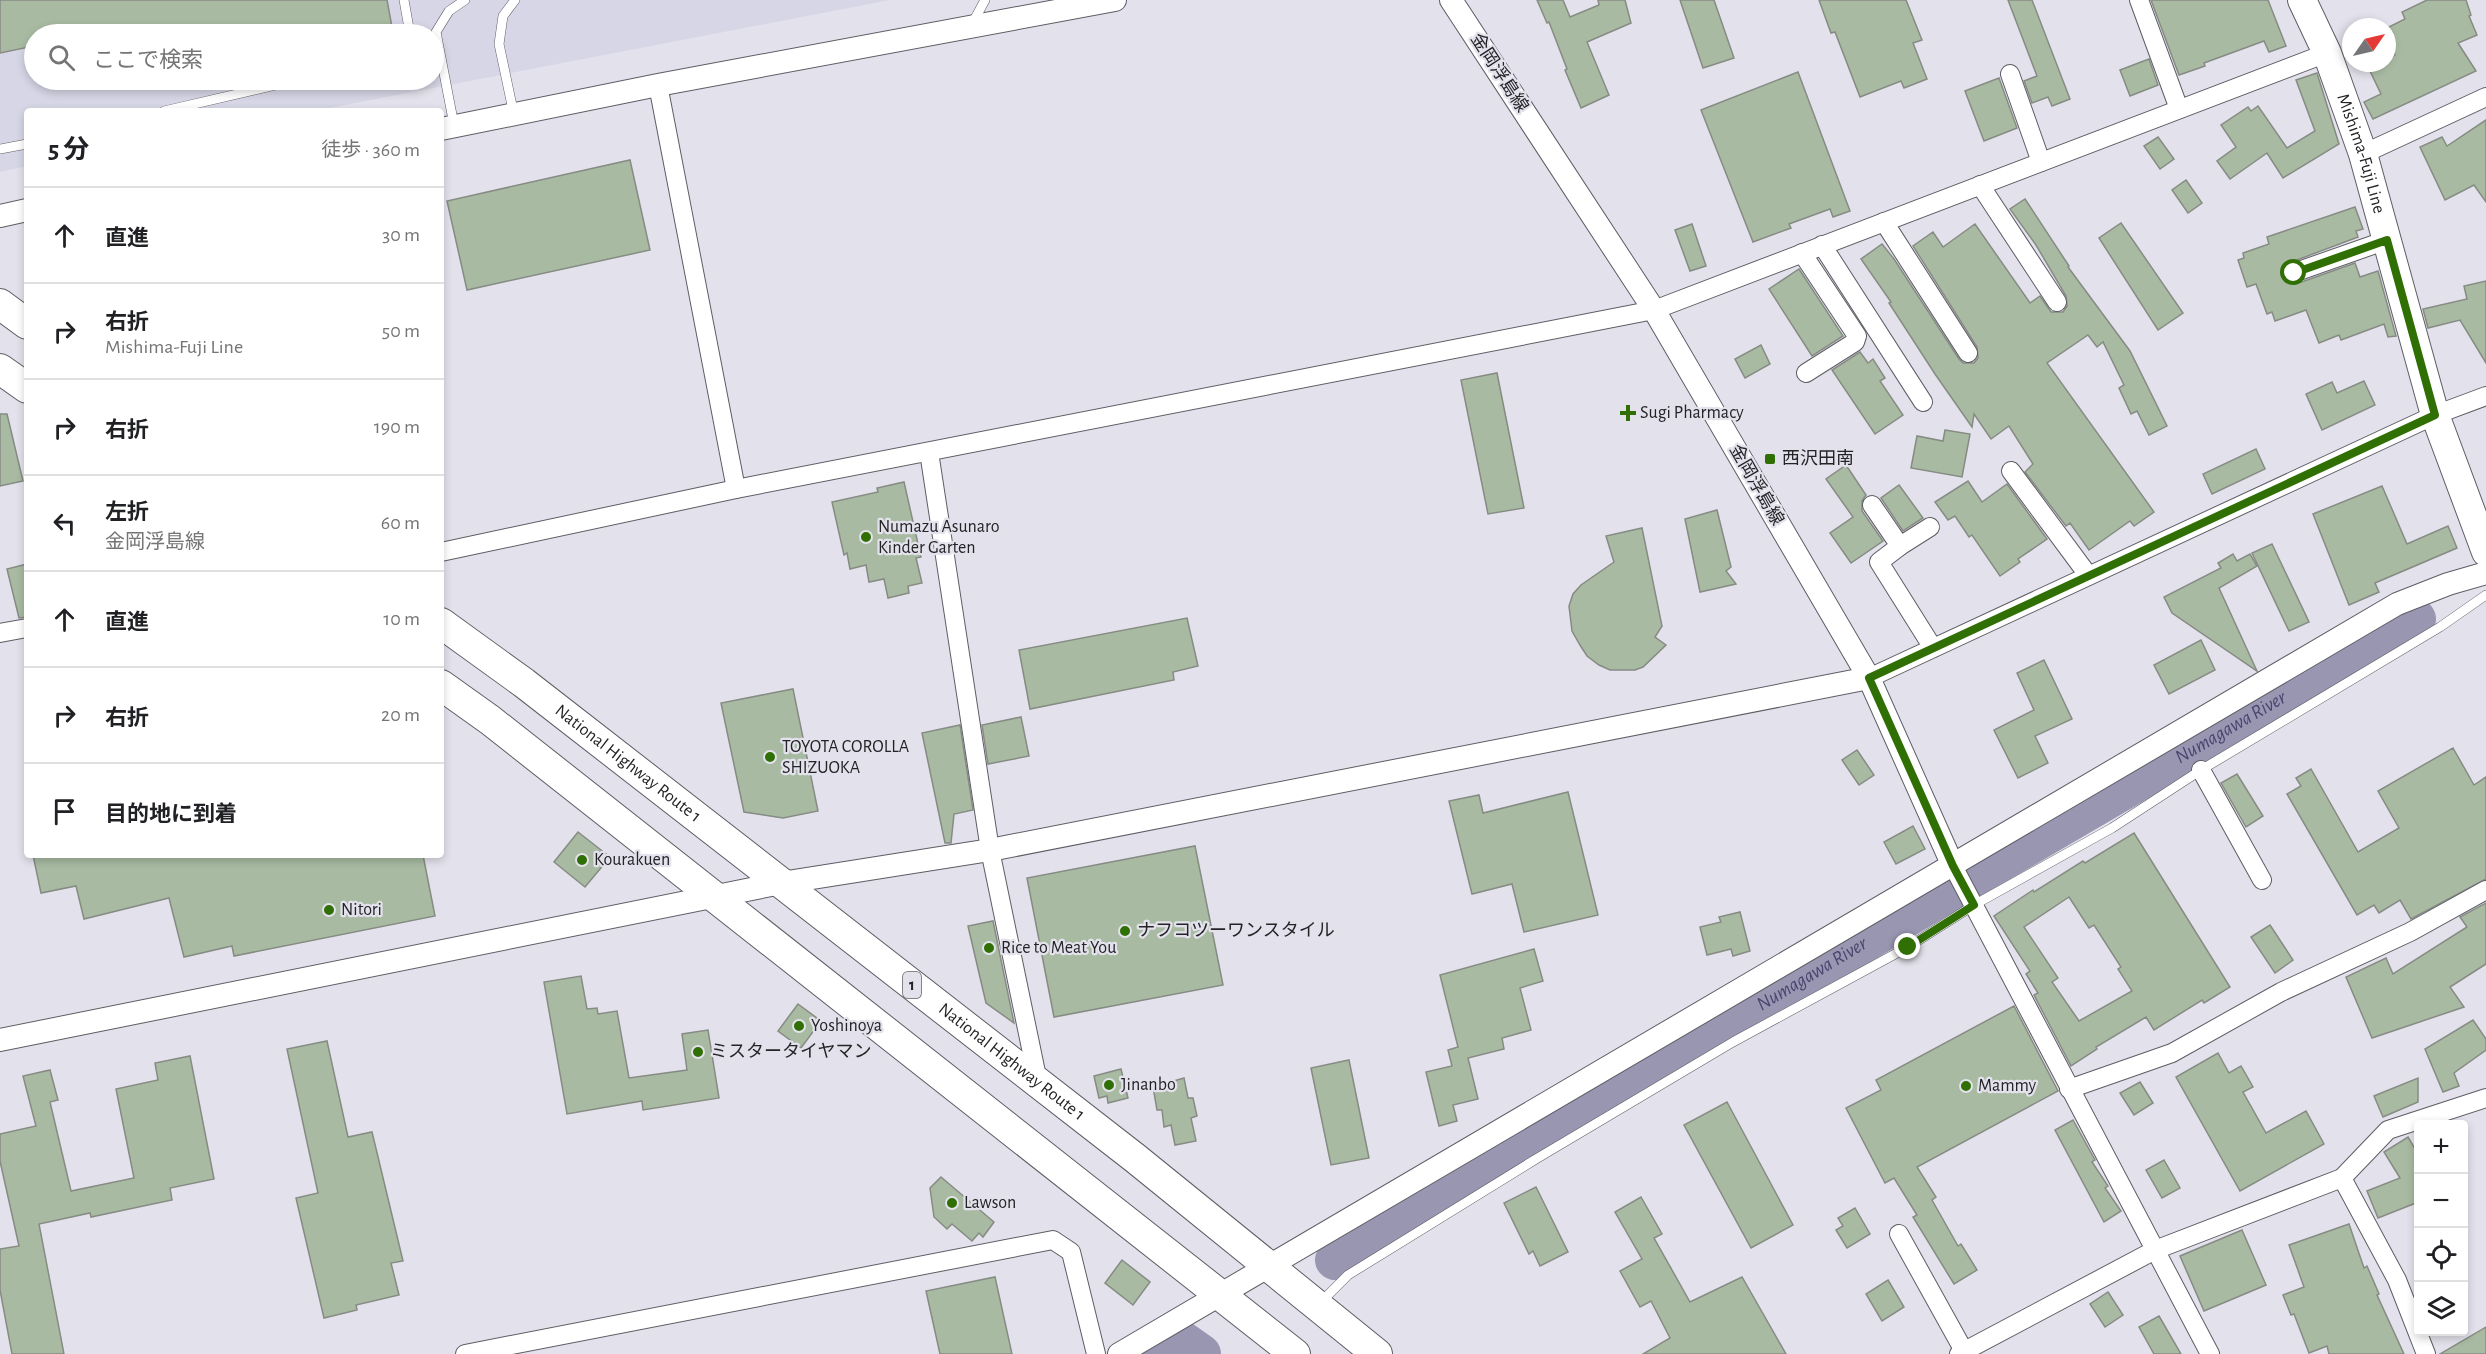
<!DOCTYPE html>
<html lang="ja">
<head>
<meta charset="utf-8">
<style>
	body { margin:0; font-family:"Alegreya Sans","Noto Sans JP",sans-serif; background:#f2f2f2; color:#202124 }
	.controls { position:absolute; right:18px; bottom:18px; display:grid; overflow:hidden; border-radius:6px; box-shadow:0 3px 9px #0003 }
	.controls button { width:54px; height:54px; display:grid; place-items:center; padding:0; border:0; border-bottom:2px solid #e0e0e0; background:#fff; color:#202124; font:30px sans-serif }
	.compass { position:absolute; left:2342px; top:18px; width:54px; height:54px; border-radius:50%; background:#fff; box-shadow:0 3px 9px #0003; rotate:56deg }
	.stop { position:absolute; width:18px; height:18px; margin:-14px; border:4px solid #2f6f03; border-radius:50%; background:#fff }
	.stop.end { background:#2f6f03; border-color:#fff; box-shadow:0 2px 6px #0008 }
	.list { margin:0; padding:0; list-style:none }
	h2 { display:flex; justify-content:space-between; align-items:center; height:78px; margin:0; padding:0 24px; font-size:26px }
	h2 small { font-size:20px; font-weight:400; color:#757577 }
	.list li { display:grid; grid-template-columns:39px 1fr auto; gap:18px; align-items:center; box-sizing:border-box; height:96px; padding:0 24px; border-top:2px solid #e0e0e0 }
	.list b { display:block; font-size:22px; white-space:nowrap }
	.list p { margin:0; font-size:20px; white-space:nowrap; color:#757577 }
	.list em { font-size:20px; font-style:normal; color:#757577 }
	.icon { flex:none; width:33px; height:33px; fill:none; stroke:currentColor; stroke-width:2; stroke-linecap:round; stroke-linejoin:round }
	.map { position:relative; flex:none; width:2486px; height:1354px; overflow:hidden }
	.search { position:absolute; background:#fff; box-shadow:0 3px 9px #0003; left:24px; top:24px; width:420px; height:66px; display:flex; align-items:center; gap:15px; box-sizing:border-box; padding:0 21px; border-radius:33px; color:#757577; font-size:22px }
	.panel { position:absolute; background:#fff; box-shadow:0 3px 9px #0003; left:24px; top:108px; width:420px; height:750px; border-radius:6px }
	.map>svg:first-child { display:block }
</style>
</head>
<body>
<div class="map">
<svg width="2486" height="1354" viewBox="0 0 2486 1354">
	<rect width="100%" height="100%" fill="#e3e2ec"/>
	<path fill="#d7d6e6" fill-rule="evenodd" d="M0,0H890L314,111H27V166L0,172ZM34,34H434V80H34Z"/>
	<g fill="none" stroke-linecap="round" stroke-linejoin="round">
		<g stroke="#9996b2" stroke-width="40">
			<path id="s1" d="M1335,1260L1940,897L2416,619"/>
			<path d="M1158,1354L1174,1345L1184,1342L1201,1354"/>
		</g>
	</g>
	<g fill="#a8bba2" stroke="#868b84" stroke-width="1.5" fill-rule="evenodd">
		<path d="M0,0H387L392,27L357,34H133L131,25L86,34H34V46L0,53Z"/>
		<path d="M1537,0H1563L1570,17L1599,5L1598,0H1625L1631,23L1587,42L1609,95L1581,108L1565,70L1567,69L1549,22L1547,23Z"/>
		<path d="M1680,0H1714L1734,58L1703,68Z"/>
		<path d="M1819,0H1906L1922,40L1913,43L1927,79L1904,88L1901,81L1860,97L1835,32L1831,33Z"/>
		<path d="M2008,0H2032L2070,99L2052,106L2048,97L2032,103L2024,81L2037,76Z"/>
		<path d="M2151,0H2268L2286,46L2269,52L2264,41L2204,63L2205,66L2179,75Z"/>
		<path d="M2427,0H2466L2471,15L2469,16L2477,35L2458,43L2476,71L2373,119L2364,102L2381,94L2368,67L2378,63H2387V59L2395,55L2387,36V28L2405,19L2402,12Z"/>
		<path d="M2149,59L2158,85L2130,96L2120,70Z"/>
		<path d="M1798,72L1850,211L1833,217L1830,209L1789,224L1791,228L1753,242L1701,110Z"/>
		<path d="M2317,73L2339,144L2283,178L2267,153L2230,179L2217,161L2236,147L2221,125L2248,107L2251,111L2258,106L2287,148L2315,131L2296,80Z"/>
		<path d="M1999,78L2017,128L1984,141L1965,91Z"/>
		<path d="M2486,120V202L2474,185L2445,200L2420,147L2442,137L2447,146Z"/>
		<path d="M2158,137L2174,159L2160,169L2144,146Z"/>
		<path d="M630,160L650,250L467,290L447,201Z"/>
		<path d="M2186,180L2202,203L2188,213L2172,190Z"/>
		<path d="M2025,199L2069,266L2068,267L2130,351L2167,426L2149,435L2137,411L2131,414L2119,388L2124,385L2103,342L2097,347L2088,335L2047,363L2154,512L2134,526L2130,521L2089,550L2070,523L2066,526L2025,472L2033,464L2009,426L1991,439L1974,414L1972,427L1935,374L1889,303L1891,302L1861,259L1882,244L1894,259L1959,359L1963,363H1974L1978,358L1977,347L1913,246L1933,232L1943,247L1975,224L2030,303L2040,296L2051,312H2063L2067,306L2066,296L2036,245L2010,209Z"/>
		<path d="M2355,207L2363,229L2356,231L2358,237L2289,263L2284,266L2282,276L2286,282L2296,284L2355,263L2360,277L2378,271L2396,336L2388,337L2384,324L2341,340L2339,335L2319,343L2306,310L2275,321L2272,312L2267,314L2256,284L2247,287L2238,260L2244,258L2243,253L2269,244L2267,237Z"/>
		<path d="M2121,223L2183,313L2158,330L2099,238Z"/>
		<path d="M1692,224L1706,266L1690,271L1675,230Z"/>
		<path d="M1799,269L1843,336L1812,356L1769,289Z"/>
		<path d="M2486,281V363L2460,320L2428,328L2423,309L2467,299L2464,286Z"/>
		<path d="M1761,345L1770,364L1745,378L1735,359Z"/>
		<path d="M1860,352L1868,363L1873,359L1885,378L1880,381L1903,415L1875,434L1832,370Z"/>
		<path d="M1497,373L1524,508L1488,514L1461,380Z"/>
		<path d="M2364,381L2375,405L2322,430L2306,394L2332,382L2337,393Z"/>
		<path d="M0,414H7L23,481L0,486Z"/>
		<path d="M1945,430L1970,434L1962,477L1911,468L1917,436L1943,441Z"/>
		<path d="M2256,449L2265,469L2212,494L2203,474Z"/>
		<path d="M1846,465L1866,495L1862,501V511L1883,541L1851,563L1830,533L1853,517L1826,479Z"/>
		<path d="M1968,481L1982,502L2007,484L2047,539L2018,559L2020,562L2000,576L1972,535L1969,537L1955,516L1948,520L1935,502Z"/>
		<path d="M904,482L921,557L916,558L922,583L908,586L909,593L888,598L884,579L869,582L866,565L850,569L847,553L844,555L832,502L878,492L877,488Z"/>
		<path d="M1899,485L1923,518L1903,531L1881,498Z"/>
		<path d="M2382,486L2407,544L2448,526L2457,548L2375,583L2379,592L2349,605L2313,514Z"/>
		<path d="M1717,510L1731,567L1726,571L1736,584L1700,592L1685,519Z"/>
		<path d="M1642,528L1662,626L1655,637L1666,645L1643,667L1635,670H1610L1599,665L1587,656L1580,645L1572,631L1569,606L1573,594L1581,585L1614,562L1606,536Z"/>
		<path d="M2272,544L2309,622L2289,631L2252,553Z"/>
		<path d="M2233,554L2237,561L2250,554L2257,566L2219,588L2257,671L2172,613L2164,597L2221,568L2218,563Z"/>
		<path d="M27,564V617L19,618L7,569Z"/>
		<path d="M1187,618L1198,666L1173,672L1174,680L1030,709L1019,650Z"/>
		<path d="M2201,640L2215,670L2169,694L2154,665Z"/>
		<path d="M2044,660L2072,719L2035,736L2048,763L2018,778L1994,730L2034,710L2017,673Z"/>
		<path d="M793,689L818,811L783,818L744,812L721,703Z"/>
		<path d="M1021,717L1029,756L988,764L982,725Z"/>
		<path d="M960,725L973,810L954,814L951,843H945L922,733Z"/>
		<path d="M2453,748L2474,785L2486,777V879L2411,919L2400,900L2379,913L2374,905L2357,915L2287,794L2301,786L2296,778L2311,769L2358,852L2399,828L2378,791Z"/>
		<path d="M1857,750L1874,775L1859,785L1842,760Z"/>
		<path d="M2237,774L2263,816L2246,827L2221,783Z"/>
		<path d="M1568,792L1598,915L1524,932L1512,884L1472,894L1449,801L1479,795L1483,813Z"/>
		<path d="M1913,826L1925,849L1896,864L1884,842Z"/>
		<path d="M578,832L610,857L585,887L554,862Z"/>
		<path d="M2134,833L2230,987L2204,1003L2202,1000L2154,1030L2146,1017L2096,1047L2097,1049L2071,1066L2034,995L2038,993L2026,974L2030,971L1994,916L2033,890L2034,892L2083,861L2085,863ZM2069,897L2089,928L2094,925L2121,967L2118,969L2132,991L2079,1021L2052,982L2058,978L2024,927Z"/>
		<path d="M1195,846L1223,985L1054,1017L1027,878Z"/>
		<path d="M33,855H423L435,916L234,956L232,946L184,957L169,898L84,919L76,886L41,893Z"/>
		<path d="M2486,903V964L2450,987L2464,1007L2372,1038L2346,977L2386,958L2393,974L2467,927L2460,917Z"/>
		<path d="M1740,912L1750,951L1733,956L1731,949L1707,955L1700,927L1721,922L1719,917Z"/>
		<path d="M993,921L1014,1023L986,1003L968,926Z"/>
		<path d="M2270,925L2293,960L2275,973L2251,937Z"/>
		<path d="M1534,949L1543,981L1520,988L1531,1030L1502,1038L1504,1049L1468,1058L1478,1099L1453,1105L1457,1121L1439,1126L1426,1072L1452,1066L1448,1050L1458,1047L1440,975Z"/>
		<path d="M581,976L587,1009L597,1008L598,1014L617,1011L629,1078L687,1070L682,1034L708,1030L719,1098L643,1110L642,1101L567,1114L544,982Z"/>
		<path d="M798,1004L821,1021L801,1048L778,1031Z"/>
		<path d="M2014,1006L2058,1091L1917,1167L1936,1197L1932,1200L1958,1246L1961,1244L1977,1270L1954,1284L1913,1217L1917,1215L1894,1178L1885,1183L1846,1108L1881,1090L1876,1080Z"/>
		<path d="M2473,1020L2486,1039V1050L2454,1073L2459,1086L2443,1092L2425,1049Z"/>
		<path d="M327,1041L348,1137L372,1132L403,1261L391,1263L399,1295L356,1305L357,1310L324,1318L296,1198L318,1193L287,1049Z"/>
		<path d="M2218,1053L2229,1073L2241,1066L2253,1087L2243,1092L2266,1133L2306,1111L2324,1144L2240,1191L2176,1077Z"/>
		<path d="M190,1056L214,1179L170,1188L172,1200L91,1217L90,1213L39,1224L64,1354H12L0,1290V1249L19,1246L0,1161V1134L36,1126L23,1076L50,1070L58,1100L50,1102L71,1191L134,1178L116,1089L158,1080L155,1063Z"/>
		<path d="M1349,1060L1369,1158L1331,1165L1311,1068Z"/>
		<path d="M1121,1069L1128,1098L1108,1103L1107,1096L1099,1098L1094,1076Z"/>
		<path d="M1184,1078L1188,1098H1193L1197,1116L1191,1118L1196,1141L1175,1145L1171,1125L1164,1127L1162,1110H1157L1153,1087Z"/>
		<path d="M2418,1078V1102L2383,1117L2374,1096Z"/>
		<path d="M2140,1082L2153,1103L2134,1115L2120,1093Z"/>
		<path d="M1727,1102L1793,1225L1751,1248L1684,1125Z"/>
		<path d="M2073,1120L2095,1160L2092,1162L2108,1186L2105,1188L2121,1211L2104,1222L2055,1130Z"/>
		<path d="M2408,1137L2418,1154V1206L2416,1203L2378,1218L2367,1191L2400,1178L2384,1152Z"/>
		<path d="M2164,1160L2180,1188L2162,1198L2146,1170Z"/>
		<path d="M941,1177L994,1222L983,1237L979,1233L972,1241L952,1224L947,1229L934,1217L930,1188Z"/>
		<path d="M1536,1187L1568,1252L1540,1266L1533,1251L1529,1254L1504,1203Z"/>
		<path d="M1641,1197L1662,1234L1654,1238L1690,1302L1742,1277L1786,1354H1643L1670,1338L1651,1301L1640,1307L1620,1271L1642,1259L1615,1212Z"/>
		<path d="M1855,1208L1870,1234L1847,1248L1836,1230L1843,1226L1838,1218Z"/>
		<path d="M2349,1224L2364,1268L2367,1266L2379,1294L2377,1295L2404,1354H2329L2327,1346L2309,1353L2294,1314L2291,1315L2283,1295L2304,1287L2289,1245Z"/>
		<path d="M2242,1230L2266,1285L2204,1311L2180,1256Z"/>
		<path d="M1122,1260L1150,1282L1133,1305L1105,1283Z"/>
		<path d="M995,1277L1012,1354H940L926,1291Z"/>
		<path d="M1888,1280L1904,1307L1882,1321L1866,1294Z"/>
		<path d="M2108,1292L2123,1315L2105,1327L2090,1304Z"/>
		<path d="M2159,1316L2181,1354H2154L2139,1327Z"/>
		<path d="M2486,1327V1354H2440Z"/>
	</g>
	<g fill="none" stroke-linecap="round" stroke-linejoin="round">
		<defs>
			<g id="service">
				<path d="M404,0L410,34"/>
				<path d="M972,24L985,0"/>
				<path d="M164,111L297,80"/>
				<path d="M514,115L499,44L503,16L515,0"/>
				<path d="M454,125L436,32L449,11L465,0"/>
				<path d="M0,149L27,144"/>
				<path d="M1320,1303L1348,1275L1536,1159L1733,1042L1908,947L1974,905L2112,828L2201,770L2440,627L2486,595"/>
			</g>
			<g id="minor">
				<path d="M2139,0L2179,109"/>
				<path d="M2010,74L2041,162"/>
				<path d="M658,85L736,489"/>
				<path d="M2363,154L2486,97"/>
				<path d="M1980,185L2057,302"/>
				<path d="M1884,222L1968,353"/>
				<path d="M1822,245L1923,402"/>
				<path d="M1802,253L1857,336L1855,342L1806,373"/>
				<path d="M2293,273L2387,240"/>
				<path d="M929,452L990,850L1038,1082"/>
				<path d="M2011,471L2088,575"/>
				<path d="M1872,505L1900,546L1879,562L1933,648"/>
				<path d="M1900,546L1930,527"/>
				<path d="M441,552L736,489L1654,310L2327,53"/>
				<path d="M0,633L27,628"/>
				<path d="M1869,678L2435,415L2486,396"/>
				<path d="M2201,770L2262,880"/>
				<path d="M1953,866L2210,1354"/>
				<path d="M2069,1089L2172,1053L2281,992L2410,932L2486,890"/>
				<path d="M2342,1178L2397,1280L2426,1354"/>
				<path d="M1899,1234L1964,1351"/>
				<path d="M465,1354L1053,1240L1071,1252L1096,1354"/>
				<path d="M1959,1354L2155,1250L2342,1178L2388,1130L2486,1098"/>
			</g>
			<g id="tertiary">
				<path d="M1451,0L1654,310L1869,678L1953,866"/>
				<path d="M441,129L658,85L1115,0"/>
				<path d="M0,216L27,210"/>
				<path d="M0,1040L781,883L990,850L1869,678"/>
				<path d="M1119,1354L2397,604L2448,584L2486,573"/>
			</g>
			<g id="primary">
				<path id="s2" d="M2302,0L2327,53L2363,154L2435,415L2486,552"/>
			</g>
			<g id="trunk">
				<path d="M0,304L27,324"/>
				<path d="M0,369L27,388"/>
				<path id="s3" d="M441,623L524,683L1135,1158L1377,1354"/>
				<path d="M441,685L490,720L1295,1354"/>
			</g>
		</defs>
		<use href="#service" stroke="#5e5d65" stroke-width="10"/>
		<use href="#minor" stroke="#5e5d65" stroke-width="20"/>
		<use href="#tertiary" stroke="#5e5d65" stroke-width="24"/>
		<use href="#primary" stroke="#5e5d65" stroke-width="30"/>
		<use href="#trunk" stroke="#5e5d65" stroke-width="32"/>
		<use href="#service" stroke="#fff" stroke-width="9"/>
		<use href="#minor" stroke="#fff" stroke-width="18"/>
		<use href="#tertiary" stroke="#fff" stroke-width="22"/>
		<use href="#primary" stroke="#fff" stroke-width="28"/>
		<use href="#trunk" stroke="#fff" stroke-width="30"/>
	</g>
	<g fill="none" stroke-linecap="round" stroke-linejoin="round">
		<path stroke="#2f6f03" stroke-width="8" d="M1908,947L1974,905L1953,866L1869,678L2435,415L2387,240L2294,273"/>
	</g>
	<g fill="#2f6f03" stroke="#e3e2ec" stroke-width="2">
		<path d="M1625 404h6v6h6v6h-6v6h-6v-6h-6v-6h6z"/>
		<rect x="1764" y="453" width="12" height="12" rx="3"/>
		<circle cx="866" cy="537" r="6"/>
		<circle cx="770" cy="757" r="6"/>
		<circle cx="582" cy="860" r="6"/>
		<circle cx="329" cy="910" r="6"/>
		<circle cx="1125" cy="931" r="6"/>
		<circle cx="989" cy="948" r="6"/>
		<circle cx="799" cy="1026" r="6"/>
		<circle cx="698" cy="1052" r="6"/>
		<circle cx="1109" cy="1085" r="6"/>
		<circle cx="1966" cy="1086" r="6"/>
		<circle cx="952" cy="1203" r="6"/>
	</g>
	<g text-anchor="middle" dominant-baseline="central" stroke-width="4.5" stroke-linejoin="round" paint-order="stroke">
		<rect fill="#e3e2ec" stroke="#5d5d62" stroke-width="1.5" x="903" y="972" width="18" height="26" rx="4.5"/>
		<g font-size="16" font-weight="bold" fill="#242427">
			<text x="912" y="985">1</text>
		</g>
		<g font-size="18" fill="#242427" stroke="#e3e2ec">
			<text transform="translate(1499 73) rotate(57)">金岡浮島線</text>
			<text stroke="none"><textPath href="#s2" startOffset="165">Mishima-Fuji Line</textPath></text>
			<text transform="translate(1756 485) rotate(60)">金岡浮島線</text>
			<text stroke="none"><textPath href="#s3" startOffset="234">National Highway Route 1</textPath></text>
			<text stroke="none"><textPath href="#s3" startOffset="720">National Highway Route 1</textPath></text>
		</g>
		<g font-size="18" fill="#242427" stroke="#e3e2ec" text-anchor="start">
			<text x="1640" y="413">Sugi Pharmacy</text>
			<text x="1782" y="459">西沢田南</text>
			<text x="878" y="527">Numazu Asunaro<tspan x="878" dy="21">Kinder Garten</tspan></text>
			<text x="782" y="747">TOYOTA COROLLA<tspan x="782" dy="21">SHIZUOKA</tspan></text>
			<text x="594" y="860">Kourakuen</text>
			<text x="341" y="910">Nitori</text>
			<text x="1137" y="931">ナフコツーワンスタイル</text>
			<text x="1001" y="948">Rice to Meat You</text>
			<text x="811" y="1026">Yoshinoya</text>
			<text x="710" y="1052">ミスタータイヤマン</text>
			<text x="1121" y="1085">Jinanbo</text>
			<text x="1978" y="1086">Mammy</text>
			<text x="964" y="1203">Lawson</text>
		</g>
		<g font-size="20" font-style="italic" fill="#4b446f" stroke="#e3e2ec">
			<text stroke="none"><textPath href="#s1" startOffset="1042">Numagawa River</textPath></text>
			<text stroke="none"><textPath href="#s1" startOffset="556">Numagawa River</textPath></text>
		</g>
	</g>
</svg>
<div class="controls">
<button>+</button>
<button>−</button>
<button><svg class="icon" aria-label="locate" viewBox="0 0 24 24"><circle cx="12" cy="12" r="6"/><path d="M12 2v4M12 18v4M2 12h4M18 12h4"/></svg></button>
<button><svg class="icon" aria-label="layers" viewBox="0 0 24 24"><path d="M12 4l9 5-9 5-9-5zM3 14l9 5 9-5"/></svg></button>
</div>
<svg class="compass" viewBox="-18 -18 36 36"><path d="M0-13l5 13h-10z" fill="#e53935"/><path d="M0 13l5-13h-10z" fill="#757577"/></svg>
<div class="stop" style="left:2294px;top:273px"></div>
<div class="stop end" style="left:1908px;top:947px"></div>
<div class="search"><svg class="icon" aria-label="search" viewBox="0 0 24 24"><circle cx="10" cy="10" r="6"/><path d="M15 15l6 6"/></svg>ここで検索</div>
<section class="panel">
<h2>5 分<small>徒歩 · 360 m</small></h2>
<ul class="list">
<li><svg class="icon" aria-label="ahead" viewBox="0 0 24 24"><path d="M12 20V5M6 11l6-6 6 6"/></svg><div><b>直進</b></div><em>30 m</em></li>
<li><svg class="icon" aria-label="right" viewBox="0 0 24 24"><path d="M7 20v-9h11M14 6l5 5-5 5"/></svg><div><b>右折</b><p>Mishima-Fuji Line</p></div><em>50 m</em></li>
<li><svg class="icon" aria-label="right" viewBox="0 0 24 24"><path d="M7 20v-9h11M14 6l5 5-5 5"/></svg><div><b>右折</b></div><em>190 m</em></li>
<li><svg class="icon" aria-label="left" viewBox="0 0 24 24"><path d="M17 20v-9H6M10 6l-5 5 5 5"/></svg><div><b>左折</b><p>金岡浮島線</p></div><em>60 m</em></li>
<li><svg class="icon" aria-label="ahead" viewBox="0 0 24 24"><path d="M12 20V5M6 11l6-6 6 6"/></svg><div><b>直進</b></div><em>10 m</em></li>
<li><svg class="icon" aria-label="right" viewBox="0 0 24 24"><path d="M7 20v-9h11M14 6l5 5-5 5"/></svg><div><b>右折</b></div><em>20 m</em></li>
<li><svg class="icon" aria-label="arrive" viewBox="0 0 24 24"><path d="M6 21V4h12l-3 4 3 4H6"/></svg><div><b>目的地に到着</b></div></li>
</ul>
</section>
</div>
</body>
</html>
